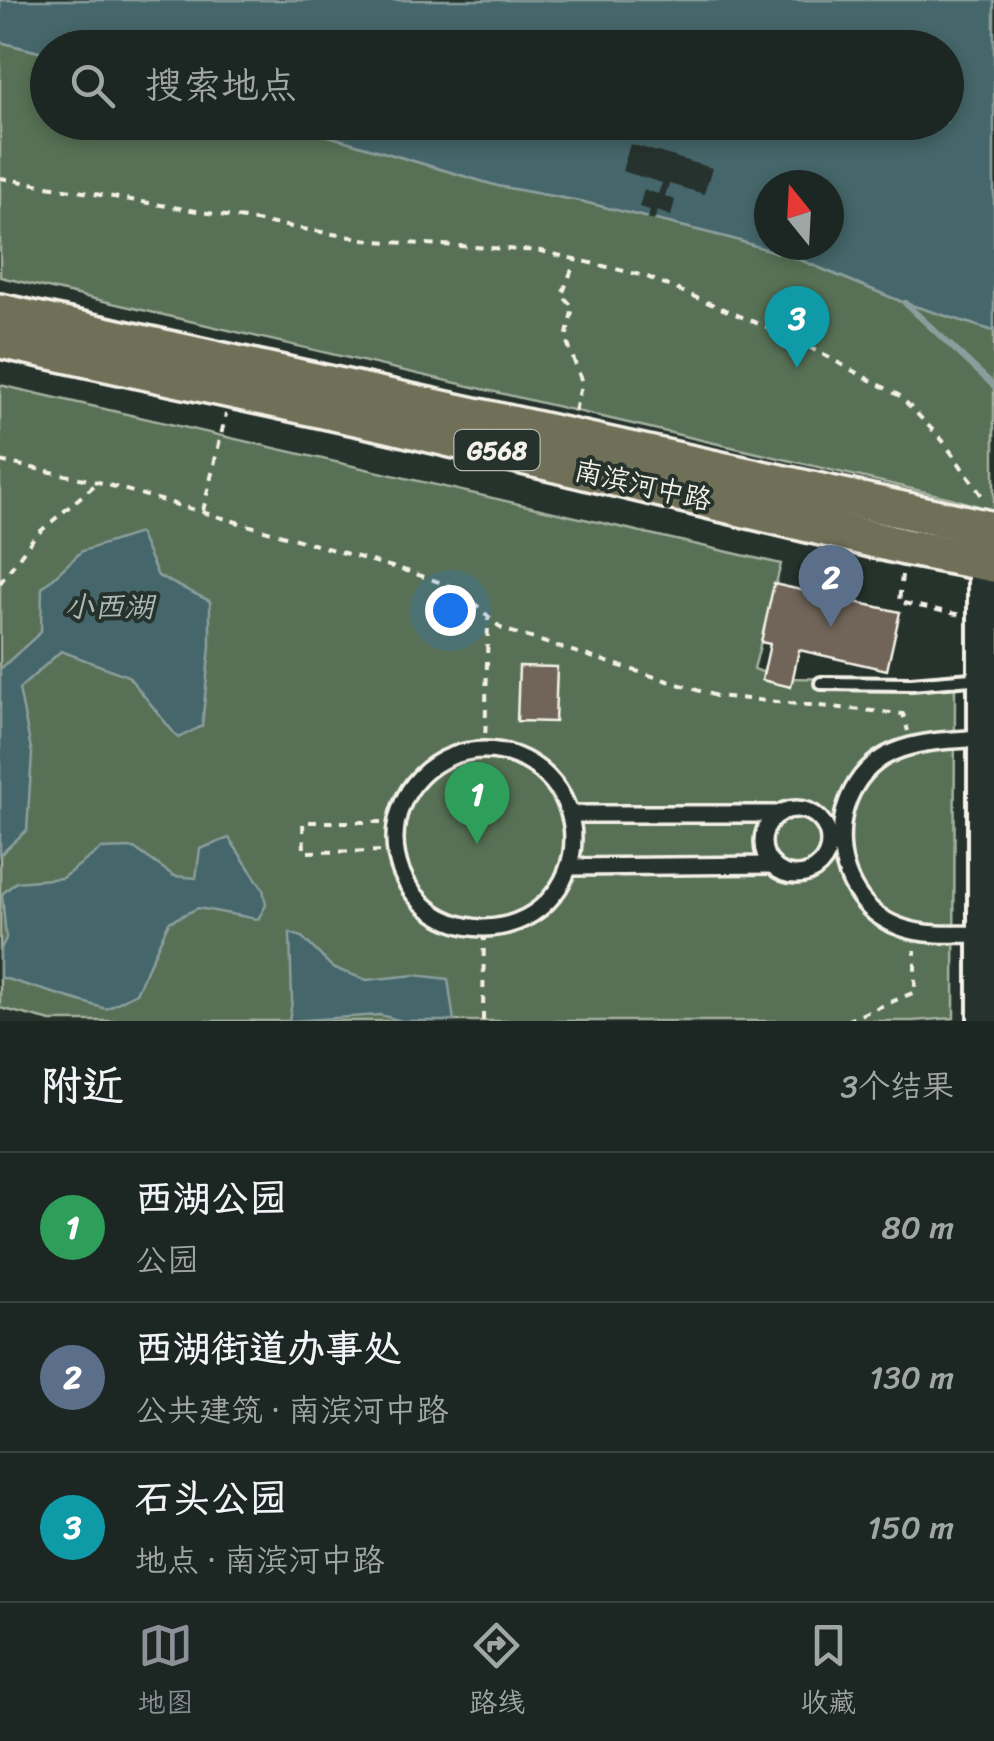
<!DOCTYPE html>
<html lang="zh">
<head>
<meta charset="utf-8">
<style>
	body { margin:0; font-family:Sriracha,"LXGW WenKai TC",sans-serif; background:#29322f; color:#f1f3f6 }
	.compass { position:absolute; left:754px; top:170px; width:90px; height:90px; border-radius:50%; background:#1c2622; box-shadow:0 5px 15px #0003; rotate:342deg }
	.you { position:absolute; left:450px; top:610px; width:35px; height:35px; margin:-25px; border:8px solid #fff; border-radius:50%; background:#1a73e8; box-shadow:0 0 0 15px #1a73e833 }
	.badge { display:grid; place-items:center; width:65px; height:65px; border-radius:50%; background:#8c9099; color:#fff; font-size:32px; font-weight:700 }
	.pin { position:absolute; translate:-50% -82px; filter:drop-shadow(0 2px 5px #0008) }
	.pin::after { content:''; position:absolute; top:52px; width:35px; height:30px; background:inherit; clip-path:polygon(0 0,100% 0,50% 100%) }
	.list { margin:0; padding:0; list-style:none }
	h2 { display:flex; justify-content:space-between; align-items:center; height:130px; margin:0; padding:0 40px; font-size:42px }
	h2 small { font-size:32px; font-weight:400; color:#a0a5a5 }
	.list li { display:grid; grid-template-columns:65px 1fr auto; gap:30px; align-items:center; box-sizing:border-box; height:150px; padding:0 40px; border-top:2px solid #3a4340 }
	.list b { display:block; font-size:38px; white-space:nowrap }
	.list p { margin:0; font-size:32px; white-space:nowrap; color:#a0a5a5 }
	.list em { font-size:32px; font-style:normal; color:#a0a5a5 }
	.icon { flex:none; width:55px; height:55px; fill:none; stroke:currentColor; stroke-width:2; stroke-linecap:round; stroke-linejoin:round }
	.map { position:relative; flex:none; width:994px; height:1021px; overflow:hidden }
	.search { position:absolute; background:#1c2622; box-shadow:0 5px 15px #0003; left:30px; right:30px; top:30px; height:110px; display:flex; align-items:center; gap:25px; box-sizing:border-box; padding:0 35px; border-radius:55px; color:#a0a5a5; font-size:38px }
	.sheet { height:580px; background:#1c2622 }
	nav { display:flex; justify-content:space-around; align-items:center; box-sizing:border-box; height:140px; border-top:2px solid #3a4340; background:#1c2622; font-size:28px; color:#a0a5a5 }
	nav a { display:grid; justify-items:center; gap:5px }
	nav .on { color:#8c9099 }
	.map>svg:first-child { display:block }
</style>
</head>
<body>
<div class="map">
<svg width="994" height="1021" viewBox="0 0 994 1021">
	<rect width="100%" height="100%" fill="#26332d"/>
	<filter id="ink" filterUnits="userSpaceOnUse"><feTurbulence type="fractalNoise" baseFrequency=".01" numOctaves="2"/><feDisplacementMap in="SourceGraphic" scale="20" xChannelSelector="R" yChannelSelector="G"/><feConvolveMatrix kernelMatrix="1 2 1 2 8 2 1 2 1" color-interpolation-filters="sRGB"/></filter>
	<g filter="url(#ink)">
		<g fill="#587157" stroke="#a6b1a0" stroke-width="2.5">
			<path d="M0,42L47,54L48,122L285,123L498,186L580,201L730,238L798,259L905,303L994,331V511L951,498L0,277Z"/>
			<path d="M0,385L781,564L754,669L779,678L955,680L954,1018L913,1021H51L0,1008Z"/>
		</g>
		<g fill="#45666b" stroke="#8b9e9d" stroke-width="2.5" fill-rule="evenodd">
			<path d="M0,0H994V331L905,303L798,259L730,238L580,201L498,186L285,123L946,122V48H48L47,54L0,42ZM769,185H829V245H769Z"/>
			<path d="M139,533L158,576L210,601V646L202,726L178,738L128,676L61,651L19,689L32,754L27,830L0,855V669L41,632L42,588L82,551Z"/>
			<path d="M229,838L263,889L266,905L258,919L198,908L169,922L136,993L106,1009L0,977V951L6,938L2,894L16,882L62,878L101,849L134,848L174,876L196,878L200,849Z"/>
			<path d="M290,933L302,937L333,968L367,980L415,975L448,979L454,1021H402L380,1015L289,1021L292,1001Z"/>
		</g>
		<path fill="#26332d" d="M630,144L712,168L704,194L669,184L665,196L675,200L671,216L657,211L654,221L648,219L650,210L639,207L644,190L658,194L662,183L622,171Z"/>
		<g fill="none" stroke-linecap="round" stroke-linejoin="round">
			<path stroke="#8b9e9d" stroke-width="6" d="M905,303L994,386"/>
		</g>
		<g fill="#706559" stroke="#f4f1e8" stroke-width="2.5">
			<path d="M774,584L900,612L887,670L799,650L791,687L762,680L770,644L761,642Z"/>
			<path d="M519,666L557,667L555,722L517,721Z"/>
		</g>
		<g fill="none" stroke-linecap="round" stroke-linejoin="round">
			<defs>
				<path id="service" d="M821,683L911,684L983,678"/>
				<g id="pedestrian">
					<path d="M984,738C956,740 927,740 901,749C821,776 822,899 900,927C926,937 957,934 984,934"/>
					<circle cx="484" cy="839" r="89"/>
					<circle cx="796" cy="842" r="33"/>
					<path d="M570,814H779"/>
					<path d="M569,867L773,865"/>
				</g>
				<path id="secondary" d="M984,539V1021"/>
				<g id="trunk">
					<path d="M0,312L994,530"/>
					<path d="M0,340L388,424L905,547L994,564"/>
				</g>
			</defs>
			<use href="#service" stroke="#f4f1e8" stroke-width="18"/>
			<use href="#pedestrian" stroke="#f4f1e8" stroke-width="22"/>
			<use href="#secondary" stroke="#f4f1e8" stroke-width="38"/>
			<use href="#trunk" stroke="#f4f1e8" stroke-width="42"/>
			<g stroke="#f4f1e8" stroke-width="4" stroke-dasharray="8 8" stroke-linecap="butt">
				<path d="M0,178L375,241L541,251L645,276L792,338L900,396L943,441L985,500"/>
				<path d="M575,411L582,382L566,339L573,307L562,295L576,259"/>
				<path d="M0,461L98,482L410,572L459,589L502,629L716,696L903,714L908,731"/>
				<path d="M203,511L226,414"/>
				<path d="M902,575L899,602L961,615"/>
				<path d="M0,583L35,536L97,483"/>
				<path d="M485,749L488,619"/>
				<path d="M396,851L304,852L303,822H398"/>
				<path d="M483,1021L484,929"/>
				<path d="M846,1021L915,992V950"/>
			</g>
			<use href="#service" stroke="#26332d" stroke-width="10"/>
			<use href="#pedestrian" stroke="#26332d" stroke-width="15"/>
			<use href="#secondary" stroke="#26332d" stroke-width="30"/>
			<use href="#trunk" stroke="#706f59" stroke-width="35"/>
		</g>
	</g>
	<g text-anchor="middle" dominant-baseline="central" stroke-width="8" stroke-linejoin="round" paint-order="stroke">
		<rect fill="#26332d" stroke="#b6b8b0" stroke-width="2.5" x="454.5" y="430" width="85" height="40" rx="8"/>
		<g font-size="25" font-weight="bold" fill="#f4f1e8">
			<text x="497" y="450">G568</text>
		</g>
		<g font-size="28" fill="#f4f1e8" stroke="#26332d">
			<text transform="translate(643 485) rotate(13)">南滨河中路</text>
		</g>
		<g font-size="30" font-style="italic" fill="#aeb9b6" stroke="#26332d">
			<text x="109" y="607">小西湖</text>
		</g>
	</g>
</svg>
<svg class="compass" viewBox="-18 -18 36 36"><path d="M0-13l5 13h-10z" fill="#e53935"/><path d="M0 13l5-13h-10z" fill="#a0a5a5"/></svg>
<div class="you"></div>
<div class="pin badge" style="left:477px;top:844px;background:#2e9e5b">1</div>
<div class="pin badge" style="left:831px;top:627px;background:#5c6f8a">2</div>
<div class="pin badge" style="left:797px;top:368px;background:#0f9aa8">3</div>
<div class="search"><svg class="icon" aria-label="search" viewBox="0 0 24 24"><circle cx="10" cy="10" r="6"/><path d="M15 15l6 6"/></svg>搜索地点</div>
</div>
<section class="sheet">
<h2>附近<small>3个结果</small></h2>
<ul class="list">
<li><span class="badge" style="background:#2e9e5b">1</span><div><b>西湖公园</b><p>公园</p></div><em>80 m</em></li>
<li><span class="badge" style="background:#5c6f8a">2</span><div><b>西湖街道办事处</b><p>公共建筑 · 南滨河中路</p></div><em>130 m</em></li>
<li><span class="badge" style="background:#0f9aa8">3</span><div><b>石头公园</b><p>地点 · 南滨河中路</p></div><em>150 m</em></li>
</ul>
</section>
<nav>
<a class="on"><svg class="icon" aria-label="map" viewBox="0 0 24 24"><path d="M3 6l6-2 6 2 6-2v14l-6 2-6-2-6 2zM9 4v14M15 6v14"/></svg>地图</a>
<a><svg class="icon" aria-label="directions" viewBox="0 0 24 24"><path d="M12 3l9 9-9 9-9-9zM9 14v-3h6M13 9l2 2-2 2"/></svg>路线</a>
<a><svg class="icon" aria-label="saved" viewBox="0 0 24 24"><path d="M7 4h10v16l-5-4-5 4z"/></svg>收藏</a>
</nav>
</body>
</html>
